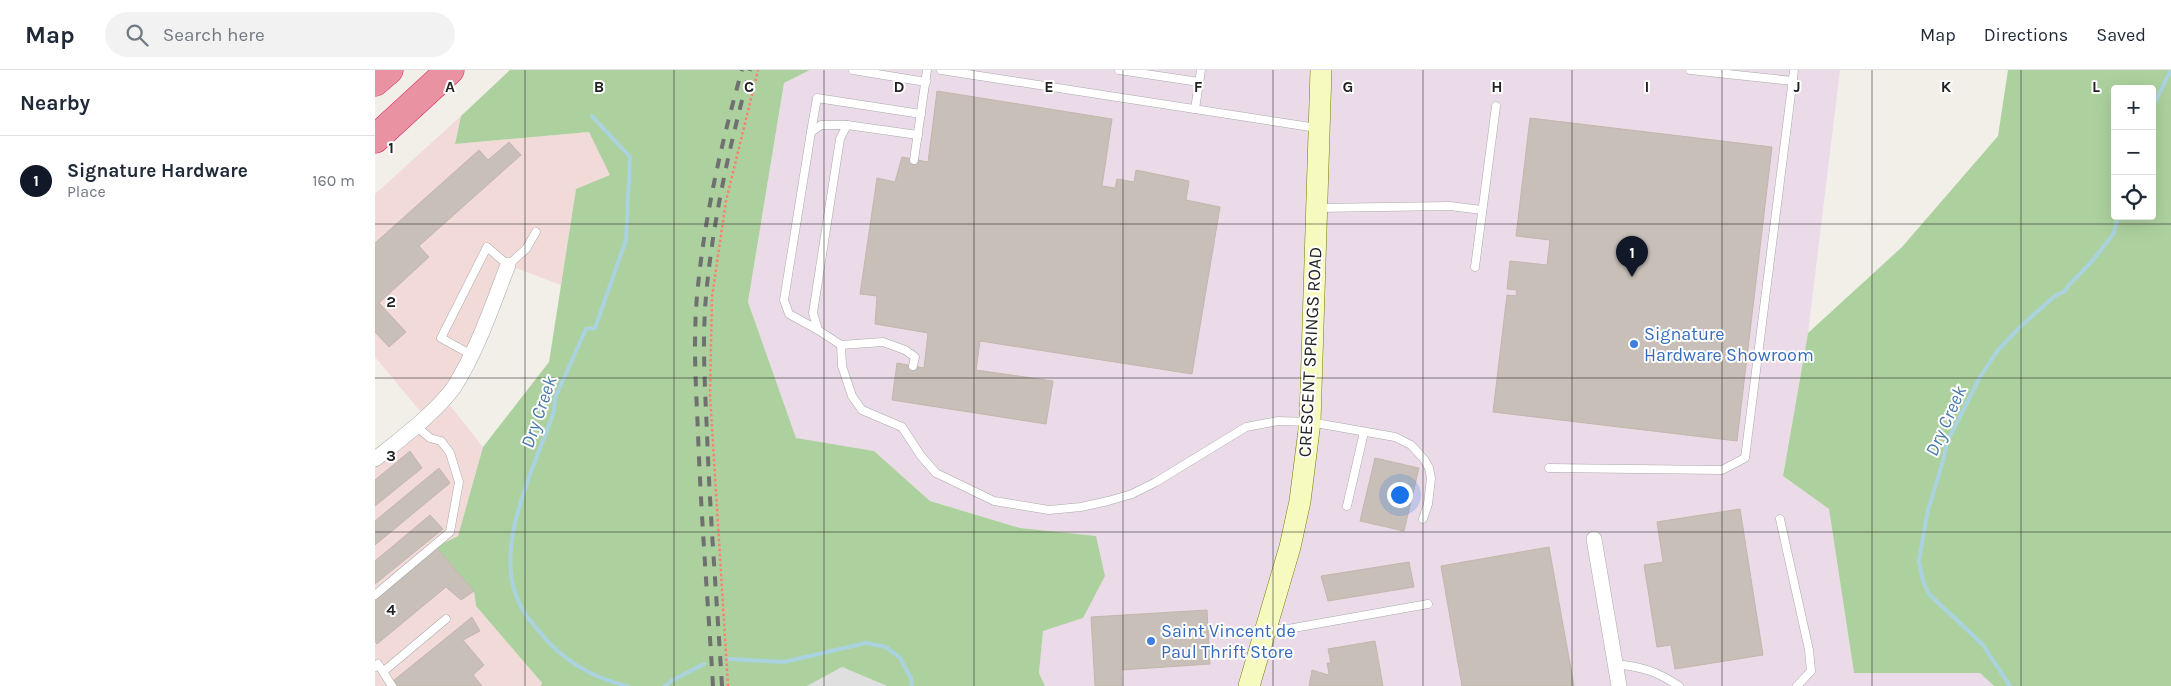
<!DOCTYPE html>
<html lang="en">
<head>
<meta charset="utf-8">
<style>
	body { margin:0; font-family:Karla,sans-serif; background:#f2f2f3; color:#1f2937 }
	.controls { position:absolute; right:15px; top:15px; display:grid; overflow:hidden; border-radius:5px; box-shadow:0 5px 20px #0002 }
	.controls button { width:45px; height:45px; display:grid; place-items:center; padding:0; border:0; border-bottom:1px solid #e0e1e3; background:#fff; color:#1f2937; font:25px sans-serif }
	.you { position:absolute; left:1024px; top:424px; width:18px; height:18px; margin:-12px; border:4px solid #fff; border-radius:50%; background:#1a73e8; box-shadow:0 0 0 8px #1a73e833 }
	.badge { display:grid; place-items:center; width:32px; height:32px; border-radius:50%; background:#111827; color:#fff; font-size:16px; font-weight:700 }
	.pin { position:absolute; translate:-50% -41px; filter:drop-shadow(0 1px 2px #0008) }
	.pin::after { content:''; position:absolute; top:26px; width:18px; height:15px; background:inherit; clip-path:polygon(0 0,100% 0,50% 100%) }
	.list { margin:0; padding:0; list-style:none }
	h2 { display:flex; justify-content:space-between; align-items:center; height:65px; margin:0; padding:0 20px; font-size:21px }
	h2 small { font-size:16px; font-weight:400; color:#747a83 }
	.list li { display:grid; grid-template-columns:32px 1fr auto; gap:15px; align-items:center; box-sizing:border-box; height:90px; padding:0 20px; border-top:1px solid #e0e1e3 }
	.list b { display:block; font-size:19px; white-space:nowrap }
	.list p { margin:0; font-size:16px; white-space:nowrap; color:#747a83 }
	.list em { font-size:16px; font-style:normal; color:#747a83 }
	.icon { flex:none; width:28px; height:28px; fill:none; stroke:currentColor; stroke-width:2; stroke-linecap:round; stroke-linejoin:round }
	.map { position:relative; flex:none; width:1796px; height:616px; overflow:hidden }
	header { display:flex; align-items:center; gap:30px; box-sizing:border-box; height:70px; padding:0 25px; background:#fff; border-bottom:1px solid #e0e1e3 }
	header strong { font-size:24px }
	nav { display:flex; gap:28px; margin-inline-start:auto; font-size:18px }
	.search { width:350px; height:45px; background:#f2f2f3; display:flex; align-items:center; gap:12px; box-sizing:border-box; padding:0 18px; border-radius:28px; color:#747a83; font-size:19px }
	main { display:flex }
	aside { flex:1; background:#fff }
	.map>svg:first-child { display:block }
</style>
</head>
<body>
<header>
<strong>Map</strong>
<div class="search"><svg class="icon" aria-label="search" viewBox="0 0 24 24"><circle cx="10" cy="10" r="6"/><path d="M15 15l6 6"/></svg>Search here</div>
<nav><a>Map</a><a>Directions</a><a>Saved</a></nav>
</header>
<main>
<aside>
<h2>Nearby<small></small></h2>
<ul class="list">
<li><span class="badge">1</span><div><b>Signature Hardware</b><p>Place</p></div><em>160 m</em></li>
</ul>
</aside>
<div class="map">
<svg width="1796" height="616" viewBox="0 0 1796 616">
	<rect width="100%" height="100%" fill="#f2efe9"/>
	<path fill="#e0dfdf" d="M467,597L512,616H432Z"/>
	<path fill="#f2dad9" d="M86,46L80,74L214,62L236,105L201,119L186,215L133,195L69,328L108,377L83,466L62,477L99,521L101,536L167,613L166,616H0V389L50,347L0,287V124Z"/>
	<path fill="#ebdbe8" d="M435,0H1465L1433,263L1408,406L1454,439L1479,603H1605L1619,616H670L664,603L668,560L708,548L721,466L645,458L555,431L499,381L421,369L373,232L409,13Z"/>
	<g fill="#add19e" fill-rule="evenodd">
		<path d="M135,0H435L409,13L373,232L421,368L499,381L555,431L645,458L721,466L730,506L708,548L668,561L664,603L670,616H512L467,597L432,616H166L167,613L101,536L99,521L61,477L83,466L108,377L174,292L201,119L235,105L214,62L80,74L86,46Z"/>
		<path d="M1633,0H1796V616H1619L1605,603H1479L1454,439L1408,406L1433,263L1527,177L1623,66ZM1740,19H1777V146H1740Z"/>
	</g>
	<g fill="none" stroke-linecap="round" stroke-linejoin="round">
		<g stroke="#aad3df" stroke-width="4">
			<path d="M1777,37C1785,25 1788,13 1796,1"/>
			<path d="M217,46L255,87L251,170L220,258L211,259L180,328L179,341C161,394 119,473 142,528C147,542 158,554 168,566C190,592 219,608 252,616"/>
			<path d="M354,589L409,592L491,573L511,577L525,588L536,608L537,616"/>
			<path d="M290,616L296,611L329,594"/>
			<path d="M1635,616L1608,575L1554,524L1548,511L1544,491L1552,444L1568,391L1572,372L1605,307L1623,280L1648,254L1680,226L1690,221L1694,215L1718,190L1739,163L1743,146"/>
		</g>
	</g>
	<g fill="#c7bfb8" stroke="#c4b6ab">
		<path d="M562,21L737,49L727,116L740,118L742,109L759,112L761,100L814,111L811,130L845,137L817,304L605,271L601,300L678,311L671,354L517,330L522,293L549,298L553,263L500,254L502,226L485,224L502,108L520,112L527,87L553,92Z"/>
		<path d="M1155,48L1397,77L1362,371L1118,342L1132,225L1141,226L1142,220L1132,219L1135,191L1172,195L1175,170L1141,166Z"/>
		<path d="M134,72L146,85L44,176L54,187L4,233L31,262L14,277L0,262V173L104,80L113,90Z"/>
		<path d="M35,381L47,398L0,436V410Z"/>
		<path d="M1000,388L1044,398L1029,461L985,451Z"/>
		<path d="M64,398L75,413L0,475V451Z"/>
		<path d="M1365,439L1388,585L1300,599L1296,575L1282,577L1269,495L1288,492L1282,452Z"/>
		<path d="M55,445L68,459L0,514V491Z"/>
		<path d="M61,477L99,521L86,530L71,517L2,574L0,572V528Z"/>
		<path d="M1174,477L1199,616H1087L1066,496Z"/>
		<path d="M1034,492L1039,517L953,531L946,506Z"/>
		<path d="M832,540L835,594L746,600L747,616H720L716,547Z"/>
		<path d="M97,547L105,561L88,570L109,595L98,605L107,616H23L18,611Z"/>
		<path d="M1000,571L1008,616H934L937,600L953,605L954,603L952,593H956L953,579Z"/>
	</g>
	<g fill="none" stroke-linecap="round" stroke-linejoin="round">
		<defs>
			<g id="service">
				<path d="M478,0L551,12"/>
				<path d="M566,0L942,58"/>
				<path d="M744,0L824,12"/>
				<path d="M1315,0L1418,11"/>
				<path d="M820,39L826,0"/>
				<path d="M436,62L442,28L546,44"/>
				<path d="M539,90L552,0"/>
				<path d="M942,138L1075,136L1107,140"/>
				<path d="M1100,197L1121,36"/>
				<path d="M443,260L414,244L409,230L436,62L446,55H472"/>
				<path d="M466,275L467,296L477,326L487,340L527,357L546,386L561,403L619,431L674,440L706,437L733,431L757,424L781,412L871,357L903,351L935,352L1020,367L1036,375L1049,389L1054,398L1056,408L1053,434L1048,449"/>
				<path d="M97,285L66,268L112,177L133,195L151,179L161,162"/>
				<path d="M538,296L540,287L530,280L508,272L466,275L443,260L438,243L465,69L472,55L543,65"/>
				<path d="M1174,398L1347,400L1370,388L1419,0"/>
				<path d="M972,436L989,362"/>
				<path d="M1405,449L1434,580L1436,601L1422,616"/>
				<path d="M0,525L75,462L84,412L75,383L66,371L55,368L40,355"/>
				<path d="M893,559H913L1053,534"/>
				<path d="M1240,594C1268,597 1281,601 1304,616"/>
				<path d="M0,597L3,594L17,616"/>
				<path d="M9,601L71,549"/>
			</g>
			<g id="minor">
				<path d="M0,389C23,372 63,340 79,317C103,279 117,236 133,195"/>
				<path d="M1219,469L1244,616"/>
			</g>
			<path id="secondary" d="M874,616L915,477L925,431L935,352L946,0"/>
			<g id="motorway">
				<path d="M0,12L14,0"/>
				<path d="M0,69L75,0"/>
			</g>
		</defs>
		<use href="#service" stroke="#a9a9a9" stroke-width="9"/>
		<use href="#minor" stroke="#a9a9a9" stroke-width="16"/>
		<use href="#secondary" stroke="#707d05" stroke-width="22"/>
		<use href="#motorway" stroke="#dc2a67" stroke-width="29"/>
		<path stroke="#fa8072" stroke-width="2.5" stroke-dasharray="2.5 2.5" stroke-linecap="butt" d="M353,616L335,325L337,227L351,131L383,0"/>
		<use href="#service" stroke="#fff" stroke-width="8"/>
		<use href="#minor" stroke="#fff" stroke-width="15"/>
		<use href="#secondary" stroke="#f7fabf" stroke-width="21"/>
		<use href="#motorway" stroke="#e892a2" stroke-width="28"/>
		<g stroke="#707070" stroke-width="4" stroke-dasharray="10 10" stroke-linecap="butt">
			<path d="M338,616C333,532 326,447 323,363C321,317 318,272 322,226C329,149 346,74 367,0"/>
			<path d="M347,616C342,532 335,447 332,363C330,318 327,271 331,226C338,149 355,74 375,0"/>
		</g>
	</g>
	<path fill="none" stroke="#222" stroke-width="1" stroke-opacity="0.55" d="M150,0V616M299,0V616M449,0V616M599,0V616M748,0V616M898,0V616M1048,0V616M1197,0V616M1347,0V616M1497,0V616M1646,0V616M0,154H1796M0,308H1796M0,462H1796"/>
	<g fill="#3f7fe0" stroke="#fff" stroke-width="2">
		<circle cx="1259" cy="274" r="5"/>
		<circle cx="776" cy="571" r="5"/>
	</g>
	<g text-anchor="middle" dominant-baseline="central" stroke-width="4" stroke-linejoin="round" paint-order="stroke">
		<g font-size="18" fill="#366cbe" stroke="#fff" text-anchor="start">
			<text x="1269" y="264">Signature<tspan x="1269" dy="21">Hardware Showroom</tspan></text>
			<text x="786" y="561">Saint Vincent de<tspan x="786" dy="21">Paul Thrift Store</tspan></text>
		</g>
		<g font-size="18" fill="#222" stroke="#fff">
			<text transform="translate(935 282) rotate(-87)">CRESCENT SPRINGS ROAD</text>
		</g>
		<g font-size="19" font-style="italic" fill="#4a7aab" stroke="#fff">
			<text transform="translate(164 342) rotate(-71)">Dry Creek</text>
			<text transform="translate(1571 351) rotate(-66)">Dry Creek</text>
		</g>
	</g>
	<g font-size="16" text-anchor="middle" font-weight="bold" fill="#222" stroke="#fff" stroke-width="4" stroke-linejoin="round" paint-order="stroke">
		<text x="75" y="22">A</text>
		<text x="224" y="22">B</text>
		<text x="374" y="22">C</text>
		<text x="524" y="22">D</text>
		<text x="674" y="22">E</text>
		<text x="823" y="22">F</text>
		<text x="973" y="22">G</text>
		<text x="1122" y="22">H</text>
		<text x="1272" y="22">I</text>
		<text x="1422" y="22">J</text>
		<text x="1571" y="22">K</text>
		<text x="1721" y="22">L</text>
		<text x="16" y="83">1</text>
		<text x="16" y="237">2</text>
		<text x="16" y="391">3</text>
		<text x="16" y="545">4</text>
	</g>
</svg>
<div class="controls">
<button>+</button>
<button>−</button>
<button><svg class="icon" aria-label="locate" viewBox="0 0 24 24"><circle cx="12" cy="12" r="6"/><path d="M12 2v4M12 18v4M2 12h4M18 12h4"/></svg></button>
</div>
<div class="you"></div>
<div class="pin badge" style="left:1257px;top:207px">1</div>
</div>
</main>
</body>
</html>
